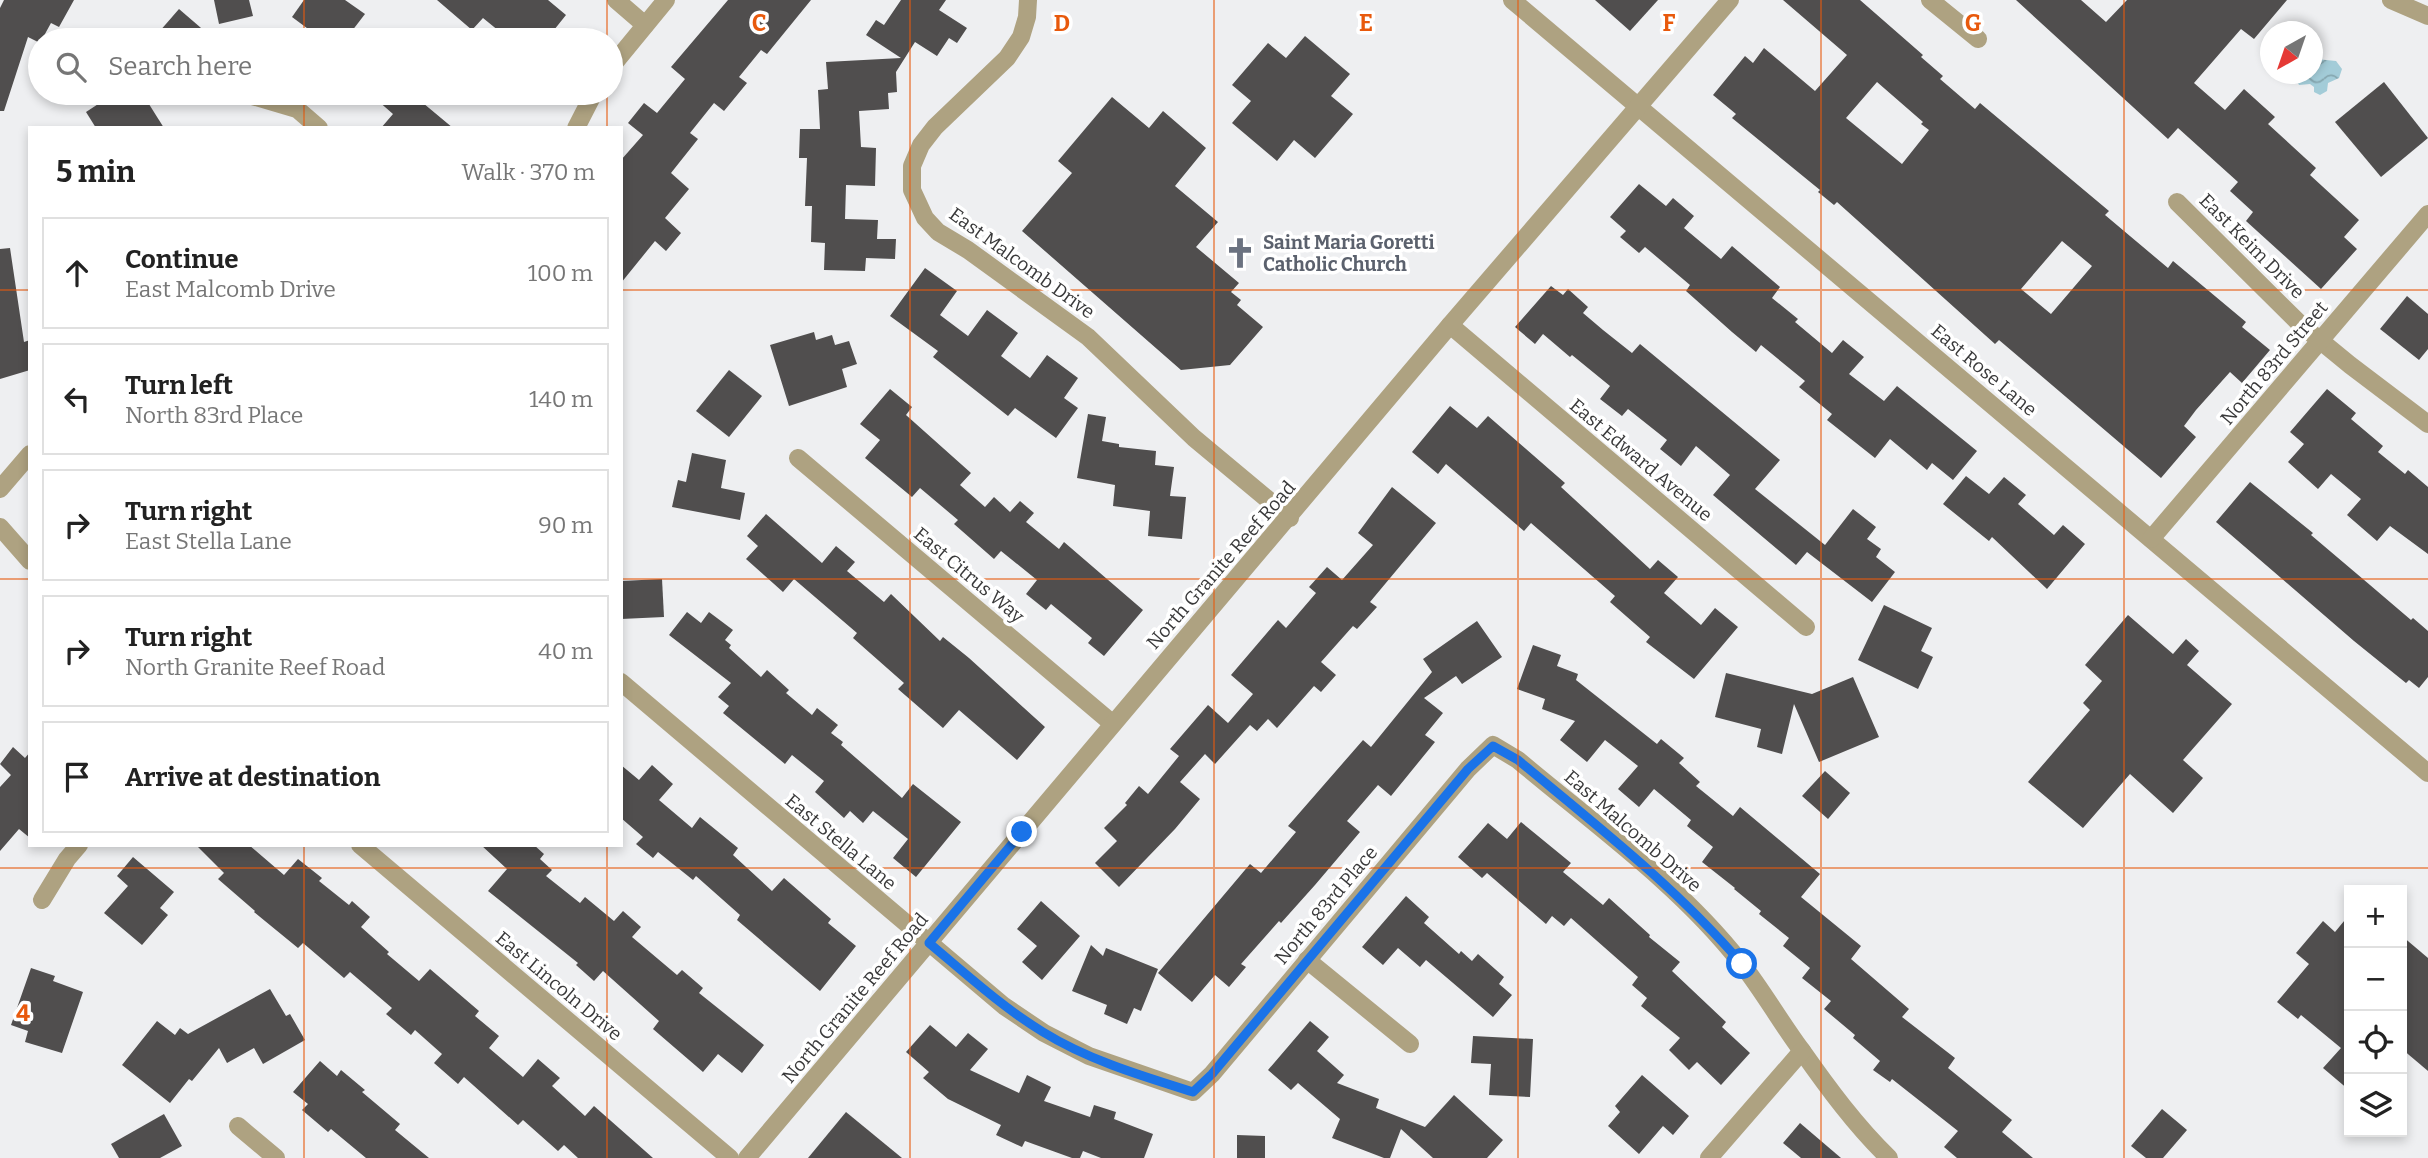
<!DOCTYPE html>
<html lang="en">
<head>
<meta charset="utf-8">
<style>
	body { margin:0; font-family:Bitter,serif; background:#f2f2f2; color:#222 }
	.controls { position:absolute; right:21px; bottom:21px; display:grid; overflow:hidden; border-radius:0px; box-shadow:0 4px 10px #0003 }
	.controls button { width:63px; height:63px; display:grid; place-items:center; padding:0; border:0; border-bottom:2px solid #e0e0e0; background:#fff; color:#222; font:35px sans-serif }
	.compass { position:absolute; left:2260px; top:21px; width:63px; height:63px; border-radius:50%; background:#fff; box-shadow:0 4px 10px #0003; rotate:220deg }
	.stop { position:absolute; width:21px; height:21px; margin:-16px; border:5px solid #1a73e8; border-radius:50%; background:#fff }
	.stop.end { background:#1a73e8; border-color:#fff; box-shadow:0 2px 7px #0008 }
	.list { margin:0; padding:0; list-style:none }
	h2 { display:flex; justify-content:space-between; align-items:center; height:91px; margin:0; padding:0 28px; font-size:30px }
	h2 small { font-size:23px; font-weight:400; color:#767676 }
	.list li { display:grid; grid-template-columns:46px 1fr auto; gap:21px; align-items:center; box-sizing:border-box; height:112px; margin:0 14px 14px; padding:0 14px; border:2px solid #e0e0e0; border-radius:0px }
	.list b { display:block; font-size:26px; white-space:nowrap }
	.list p { margin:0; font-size:23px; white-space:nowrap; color:#767676 }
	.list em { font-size:23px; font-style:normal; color:#767676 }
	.icon { flex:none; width:38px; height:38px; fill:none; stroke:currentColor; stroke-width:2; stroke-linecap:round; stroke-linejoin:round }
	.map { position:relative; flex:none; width:2428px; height:1158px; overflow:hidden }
	.search { position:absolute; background:#fff; box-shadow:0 4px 10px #0003; left:28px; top:28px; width:595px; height:77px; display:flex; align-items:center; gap:18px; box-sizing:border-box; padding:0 24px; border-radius:38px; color:#767676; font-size:26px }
	.panel { position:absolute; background:#fff; box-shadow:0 4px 10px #0003; left:28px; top:126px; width:595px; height:721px; border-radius:0px }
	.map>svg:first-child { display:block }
</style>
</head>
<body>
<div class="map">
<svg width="2428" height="1158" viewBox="0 0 2428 1158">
	<defs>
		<pattern id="water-waves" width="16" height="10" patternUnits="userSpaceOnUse" patternTransform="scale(1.75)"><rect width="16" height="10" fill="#a3ccd8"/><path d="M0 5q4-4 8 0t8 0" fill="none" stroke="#86a7b0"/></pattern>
	</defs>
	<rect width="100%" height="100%" fill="#eeeff1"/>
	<path fill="url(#water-waves)" d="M2316,59L2336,61L2342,69L2339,78L2328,83L2327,91L2320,95L2314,92V87L2310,84L2299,85L2294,75L2312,74L2313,60Z"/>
	<g fill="#504e4e" fill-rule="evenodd">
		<path d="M4,0H74L59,27L51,23L40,43L28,37L4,111H0V8Z"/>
		<path d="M214,0H249L253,16L219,24Z"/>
		<path d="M304,0H345L365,14L345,40H323L292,17Z"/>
		<path d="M437,0H548L566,15L546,40H510L483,18L472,30Z"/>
		<path d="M728,0H811L767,54L761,50L739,77L747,83L724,111L714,103L690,133L698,139L671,173L689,189L665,218L681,233L666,251L655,241L621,283V160L643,135L628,123L644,103L657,113L685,79L671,67Z"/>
		<path d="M901,0H946L939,10L967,28L957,43L949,38L937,56L915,42L896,72L897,92L888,93L889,109L859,111L861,147L876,148L875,186L846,185L845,219L878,220L877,239H896L895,259L866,258L865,271L824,270L825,243L811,242L812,206H805L807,158H799L800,129H820L818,90L828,89L826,62L901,58L866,35L876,20L884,25Z"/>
		<path d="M1595,0H1658L1630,31Z"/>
		<path d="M1783,0H1860L1923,55L1921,57L1943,76L1940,79L1975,109L1980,103L2109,211L2105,215L2168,268L2173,261L2246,322L2242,327L2270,350L2242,383L2230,372L2196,410L2184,426L2196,437L2161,478L1999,340L1995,344L1837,202L1834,205L1818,192L1820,190L1732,118L1736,114L1713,95L1745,56L1753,63L1764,48L1815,91L1847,55ZM1877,82L1923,122L1921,124L1929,130L1902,164L1846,118ZM2062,241L2092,266L2051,314L2021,289Z"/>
		<path d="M2016,0H2081L2106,22L2127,0H2287L2254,39L2241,29L2194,83L2225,110L2244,89L2275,117L2268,124L2316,168L2310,175L2359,220L2344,237L2357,249L2321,289L2246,221L2253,212L2230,191L2238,182L2178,128L2168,139Z"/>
		<path d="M179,9L215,40H152Z"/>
		<path d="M1305,36L1350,74L1331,96L1353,114L1315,158L1294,140L1277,161L1232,123L1251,101L1232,85L1268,43L1286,58Z"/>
		<path d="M2384,82L2428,138L2381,177L2335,122Z"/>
		<path d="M115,93H142L164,128H96L86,112Z"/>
		<path d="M369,93H411L453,128H381L393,114Z"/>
		<path d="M1112,97L1149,128L1163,111L1206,148L1175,186L1218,222L1196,247L1239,283L1231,292L1241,300L1237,305L1263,327L1230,365L1181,370L1022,231L1072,173L1058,161Z"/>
		<path d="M1639,184L1666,206L1673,198L1694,216L1684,228L1721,259L1732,246L1780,287L1772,298L1798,319L1795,322L1832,353L1843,340L1864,357L1849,374L1884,401L1897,386L1977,451L1953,480L1932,463L1927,470L1890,439L1875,458L1827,420L1832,414L1799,387L1805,381L1761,345L1756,352L1732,332L1686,291L1690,285L1645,247L1639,253L1620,237L1626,231L1610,217Z"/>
		<path d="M10,248L24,342L30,340V370L0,379V249Z"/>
		<path d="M925,268L957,291L940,315L968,336L987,310L1018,333L1001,356L1030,378L1047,355L1078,378L1064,398L1078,408L1056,438L1015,408L1008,416L933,357L938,351L890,316Z"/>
		<path d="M1551,286L1563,295L1568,289L1588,307L1583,313L1603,330L1632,353L1640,344L1780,460L1755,489L1825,545L1853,509L1876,527L1867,539L1881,549L1876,557L1895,572L1872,602L1807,552L1796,565L1713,495L1730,475L1696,446L1681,466L1660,449L1667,440L1628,409L1622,416L1600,399L1610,386L1572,355L1570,357L1543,334L1535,344L1515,327Z"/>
		<path d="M2407,296L2428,314V349L2419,360L2380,329Z"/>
		<path d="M814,332L816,340L832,335L835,345L849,341L857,364L842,369L847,387L789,406L770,345Z"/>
		<path d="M729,370L762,396L729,437L696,411Z"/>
		<path d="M890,389L912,407L906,415L971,473L960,485L985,507L994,497L1010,512L1020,501L1034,513L1026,522L1059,549L1064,542L1143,610L1104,656L1088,643L1092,638L1051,604L1046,610L1026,594L1037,580L1001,551L994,559L954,524L958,520L920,488L912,497L865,458L880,440L860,424Z"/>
		<path d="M2327,389L2356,413L2351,419L2383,446L2378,452L2405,474L2408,470L2428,487V554L2390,526L2377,541L2347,515L2361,499L2331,474L2318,489L2288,462L2304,444L2290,432Z"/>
		<path d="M1450,406L1477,428L1488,416L1565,483L1561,487L1650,569L1658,560L1678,577L1664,593L1701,625L1715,608L1738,627L1694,679L1646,642L1650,637L1610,602L1615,596L1531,523L1524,531L1446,464L1438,474L1412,452Z"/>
		<path d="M1088,414L1106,417L1102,441L1119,444V447L1156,451L1155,465L1174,467L1170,496L1186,497L1182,539L1148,536L1150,511L1113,506L1115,485L1077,478Z"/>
		<path d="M692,453L726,460L721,488L745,493L740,520L672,507L678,480L686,482Z"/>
		<path d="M1966,476L1989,494L2004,477L2026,495L2018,504L2054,535L2063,525L2085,544L2047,589L1992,537L1989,541L1943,504Z"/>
		<path d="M2250,482L2313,533L2311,535L2370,585L2411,620L2413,618L2428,631V677L2419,688L2409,680L2406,683L2354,641L2216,522Z"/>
		<path d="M1392,487L1436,523L1370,602L1377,607L1357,629L1353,626L1321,662L1336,675L1321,692L1314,686L1277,728L1268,719L1257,731L1250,725L1215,764L1205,754L1180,782L1200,799L1175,829L1119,887L1095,863L1117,841L1104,828L1127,805L1125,803L1139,786L1148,794L1179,756L1170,749L1208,705L1228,723L1253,694L1231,675L1278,620L1286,628L1316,593L1309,587L1327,567L1342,580L1373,545L1358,533Z"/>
		<path d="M766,514L822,563L836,546L855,562L847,571L884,602L891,594L940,641L943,637L969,658L1045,727L1017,760L959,710L943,728L898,689L904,683L853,638L857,633L794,579L783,592L746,559L758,546L747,536Z"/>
		<path d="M662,579L664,617L621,619V581Z"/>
		<path d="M1884,605L1932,628L1921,651L1933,657L1918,689L1858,660Z"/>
		<path d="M687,612L701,623L709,612L733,630L725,640L731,645L729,648L761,677L767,670L789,690L786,693L812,715L817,708L838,725L831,733L843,742L841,745L902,798L913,784L961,822L916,877L893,858L908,839L873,811L863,823L850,811L844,818L815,792L824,781L792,755L785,764L723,713L729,706L718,697L731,683L669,635Z"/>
		<path d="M2128,615L2173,654L2186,639L2199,651L2187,665L2232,704L2183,760L2203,778L2173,813L2130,774L2083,828L2028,782L2090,710L2083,703L2102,681L2085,665Z"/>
		<path d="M1477,621L1502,657L1462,684L1456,676L1424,698L1443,713L1425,735L1435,742L1391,796L1378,785L1347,821L1360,832L1315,885L1281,923L1279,921L1241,964L1246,967L1229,987L1215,975L1192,1002L1158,973L1250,864L1261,873L1296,832L1288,826L1363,740L1371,747L1432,672L1423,659Z"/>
		<path d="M1533,645L1561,655L1557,666L1578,674L1576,680L1657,744L1661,739L1684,758L1679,763L1700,782L1696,786L1733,816L1740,807L1820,874L1801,897L1861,946L1851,959L1909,1009L1902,1017L1955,1058L1948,1068L2012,1120L2002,1132L2033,1158H1957L1944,1147L1958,1131L1892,1079L1890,1082L1873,1070L1880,1061L1853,1038L1855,1035L1824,1009L1831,1001L1802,978L1810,968L1783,946L1789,938L1759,914L1761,911L1734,889L1735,888L1702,862L1713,847L1687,826L1691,820L1654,789L1639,807L1618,789L1638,766L1605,740L1587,762L1560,740L1575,721L1542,709L1545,699L1517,689Z"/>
		<path d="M1726,673L1812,694L1853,677L1879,737L1819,762L1794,704L1782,754L1757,747L1761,729L1715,717Z"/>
		<path d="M13,747L25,758L30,752V838L19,829L0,851V787L11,775L0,764Z"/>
		<path d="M621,765L639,780L652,765L673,784L659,800L692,828L700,817L738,848L733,855L772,891L784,878L831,919L828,923L856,946L820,991L737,920L740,915L696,876L693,880L658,852L653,858L636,844L643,837L621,818Z"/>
		<path d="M1825,771L1850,793L1828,819L1802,796Z"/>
		<path d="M1521,822L1571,863L1563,872L1603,905L1609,898L1650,935L1649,937L1680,962L1672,971L1726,1022L1722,1027L1750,1053L1721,1085L1697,1062L1689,1070L1669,1050L1680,1038L1641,1006L1647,998L1632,985L1638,977L1571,918L1564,926L1552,916L1546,924L1487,873L1482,878L1458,857L1488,823L1507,839Z"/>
		<path d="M196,845H249L284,875L298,859L322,878L319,881L349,905L352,901L370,917L361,927L389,952L387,954L419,981L430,969L479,1011L475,1016L499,1036L489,1048L523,1077L538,1059L560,1078L552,1086L585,1116L594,1106L653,1158H578L564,1145L558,1151L523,1120L518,1125L464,1077L458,1084L434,1063L442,1054L415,1030L411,1035L386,1014L392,1008L350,972L344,978L303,943L298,948L254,912L255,911L218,879L224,873Z"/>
		<path d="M481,845H534L544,854L540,859L552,870L546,876L580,903L585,897L614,921L623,911L641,927L632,937L677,975L682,970L703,988L699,993L764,1045L742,1073L718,1054L703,1072L653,1029L659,1021L603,971L594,981L576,965L578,963L488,891L507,869Z"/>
		<path d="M133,857L174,892L160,908L168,915L142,945L104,913L128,886L117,876Z"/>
		<path d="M1406,896L1429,917L1424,923L1459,954L1461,951L1472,961L1478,954L1504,977L1499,984L1512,995L1493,1017L1426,960L1420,967L1398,948L1383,965L1362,947Z"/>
		<path d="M1041,901L1080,936L1042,980L1022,962L1037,946L1017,929Z"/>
		<path d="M2349,915V1090L2323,1068L2341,1048L2301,1015L2298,1019L2277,1002L2309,964L2296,953L2323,921L2335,932Z"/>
		<path d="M2402,936L2428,958V1071L2402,1049Z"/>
		<path d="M1091,945L1103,956L1106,948L1158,969L1141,1011L1134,1008L1127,1024L1104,1014L1107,1005L1072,991Z"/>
		<path d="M31,968L55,976L53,981L83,992L62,1053L25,1042L28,1031L11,1025Z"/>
		<path d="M270,989L286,1016L290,1014L305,1040L263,1064L254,1048L227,1063L219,1048L192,1081L189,1079L170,1103L122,1065L157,1021L175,1035L180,1028L188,1034Z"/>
		<path d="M1310,1021L1329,1037L1317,1051L1344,1075L1337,1083L1379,1099L1376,1108L1425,1127L1454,1095L1503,1140L1487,1158H1433L1401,1129L1390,1158H1384L1332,1138L1340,1119L1298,1083L1291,1090L1268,1070Z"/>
		<path d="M930,1025L956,1047L968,1033L988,1049L970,1070L1019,1093L1027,1075L1051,1087L1044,1101L1090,1117L1094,1105L1116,1112L1114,1119L1153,1134L1144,1158H1101L1083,1151L1080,1158H1072L1025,1141L1022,1147L996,1135L1001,1125L948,1099L923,1078L929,1072L906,1052Z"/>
		<path d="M1473,1036L1533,1039L1530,1097L1489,1095L1491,1064L1471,1063Z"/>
		<path d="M320,1061L337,1076L341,1070L365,1090L362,1092L400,1124L395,1130L429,1158H366L331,1129L328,1132L302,1110L308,1104L293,1092Z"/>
		<path d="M1642,1075L1689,1116L1673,1135L1663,1126L1639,1154L1608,1126L1620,1112L1615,1106Z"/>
		<path d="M2162,1109L2187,1130L2163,1158H2146L2131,1146Z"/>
		<path d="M846,1112L902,1158H808Z"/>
		<path d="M164,1114L182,1146L160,1158H119L111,1144Z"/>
		<path d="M1800,1123L1841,1158H1801L1783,1143Z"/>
		<path d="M1237,1135L1265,1136V1158H1237Z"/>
	</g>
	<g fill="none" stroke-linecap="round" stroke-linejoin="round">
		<g stroke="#aea281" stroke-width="18">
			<path d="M616,0L645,25"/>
			<path d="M1028,0L1027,17L1021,37L1007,58L935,127L921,145L912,166V190L925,218L938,232L968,250L1088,337L1194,438L1290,518"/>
			<path d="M1512,0L2428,773"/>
			<path d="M1930,0L1978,39"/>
			<path d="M2391,0L2428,16"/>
			<path d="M611,67L666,0"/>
			<path d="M249,95L297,109L319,128"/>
			<path d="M576,128L594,93"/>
			<path d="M2177,202L2300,324L2350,365L2428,424"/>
			<path d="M1450,325L1806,627"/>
			<path d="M798,458L1113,724"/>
			<path d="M0,489L30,454"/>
			<path d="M0,527L30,561"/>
			<path d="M2151,539L2428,214"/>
			<path d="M621,682L1004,1006L1044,1033L1089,1056L1193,1092L1212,1074L1468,769L1493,745L1518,760C1594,824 1680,885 1741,963C1763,991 1781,1023 1802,1051C1828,1088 1856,1126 1889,1158"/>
			<path d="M360,845L730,1158"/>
			<path d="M42,900L67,859L79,845"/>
			<path d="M1307,960L1410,1044"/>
			<path d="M238,1126L276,1158"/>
			<path d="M1709,1158L1802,1051"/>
		</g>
		<path stroke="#aea281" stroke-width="18" d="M747,1158L1450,325L1730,0"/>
	</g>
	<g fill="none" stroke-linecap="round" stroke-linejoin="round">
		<path stroke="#1a73e8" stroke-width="9" d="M1022,832L929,943C966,974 1002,1007 1043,1032C1088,1060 1142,1076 1193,1092L1212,1074L1468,769L1493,746L1518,760C1596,825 1676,887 1742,964"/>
	</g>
	<path fill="none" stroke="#e8590c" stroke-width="2" stroke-opacity="0.55" d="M304,0V40M607,0V40M910,0V1158M1214,0V1158M1518,0V1158M1821,0V1158M2124,0V1158M304,93V128M607,93V128M0,290H30M621,290H2428M0,579H30M621,579H2428M304,845V1158M607,845V1158M0,868H2428"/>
	<defs>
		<symbol id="church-bare" viewBox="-9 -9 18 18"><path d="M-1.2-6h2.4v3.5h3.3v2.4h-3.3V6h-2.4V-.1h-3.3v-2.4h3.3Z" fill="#6b7280" stroke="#fff" stroke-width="2.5" paint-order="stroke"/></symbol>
	</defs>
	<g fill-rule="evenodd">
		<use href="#church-bare" x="1218" y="231" width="44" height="44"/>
	</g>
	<g text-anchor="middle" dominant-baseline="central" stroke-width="7" stroke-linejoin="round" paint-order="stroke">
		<g font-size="19" font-weight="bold" fill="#5b616d" stroke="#fff" text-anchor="start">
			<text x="1263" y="242">Saint Maria Goretti<tspan x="1263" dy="22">Catholic Church</tspan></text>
		</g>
		<g font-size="19" fill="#39393a" stroke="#fff">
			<text transform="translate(2252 246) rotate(45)">East Keim Drive</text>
			<text transform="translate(1022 263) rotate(36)">East Malcomb Drive</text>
			<text transform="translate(2274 363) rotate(-50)">North 83rd Street</text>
			<text transform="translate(1984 370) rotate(40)">East Rose Lane</text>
			<text transform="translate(1641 460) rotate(40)">East Edward Avenue</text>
			<text transform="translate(1221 565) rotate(-49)">North Granite Reef Road</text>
			<text transform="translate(969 575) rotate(40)">East Citrus Way</text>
			<text transform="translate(1633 831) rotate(41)">East Malcomb Drive</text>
			<text transform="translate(841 842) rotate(40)">East Stella Lane</text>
			<text transform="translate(1326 905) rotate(-50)">North 83rd Place</text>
			<text transform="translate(559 986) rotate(40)">East Lincoln Drive</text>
			<text transform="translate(855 998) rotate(-50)">North Granite Reef Road</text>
		</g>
	</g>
	<g font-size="23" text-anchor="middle" font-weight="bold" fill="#e8590c" stroke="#fff" stroke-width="7" stroke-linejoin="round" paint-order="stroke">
		<text x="759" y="31">C</text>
		<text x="1062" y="31">D</text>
		<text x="1366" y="31">E</text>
		<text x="1669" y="31">F</text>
		<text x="1973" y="31">G</text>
		<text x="23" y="1021">4</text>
	</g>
</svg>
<div class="controls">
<button>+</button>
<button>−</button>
<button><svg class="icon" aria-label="locate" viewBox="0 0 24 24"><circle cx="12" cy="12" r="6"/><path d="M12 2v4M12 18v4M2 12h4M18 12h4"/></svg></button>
<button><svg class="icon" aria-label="layers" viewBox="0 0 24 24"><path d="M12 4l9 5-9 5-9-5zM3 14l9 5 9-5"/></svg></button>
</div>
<svg class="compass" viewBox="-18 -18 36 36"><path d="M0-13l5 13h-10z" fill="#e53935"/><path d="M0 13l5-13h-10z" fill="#767676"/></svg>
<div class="stop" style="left:1742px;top:964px"></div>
<div class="stop end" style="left:1022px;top:832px"></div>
<div class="search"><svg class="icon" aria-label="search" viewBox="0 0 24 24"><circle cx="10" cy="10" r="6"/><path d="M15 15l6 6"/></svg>Search here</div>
<section class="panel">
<h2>5 min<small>Walk · 370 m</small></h2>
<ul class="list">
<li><svg class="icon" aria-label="ahead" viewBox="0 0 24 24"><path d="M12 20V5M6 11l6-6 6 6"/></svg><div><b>Continue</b><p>East Malcomb Drive</p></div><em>100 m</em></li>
<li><svg class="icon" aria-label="left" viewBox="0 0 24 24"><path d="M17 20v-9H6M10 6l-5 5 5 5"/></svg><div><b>Turn left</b><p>North 83rd Place</p></div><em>140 m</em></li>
<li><svg class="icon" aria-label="right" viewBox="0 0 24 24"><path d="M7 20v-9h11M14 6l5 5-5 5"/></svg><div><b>Turn right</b><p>East Stella Lane</p></div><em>90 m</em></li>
<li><svg class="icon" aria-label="right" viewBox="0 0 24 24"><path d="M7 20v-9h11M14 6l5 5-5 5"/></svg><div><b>Turn right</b><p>North Granite Reef Road</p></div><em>40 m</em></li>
<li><svg class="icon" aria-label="arrive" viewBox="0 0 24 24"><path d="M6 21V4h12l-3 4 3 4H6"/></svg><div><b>Arrive at destination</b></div></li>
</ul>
</section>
</div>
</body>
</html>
